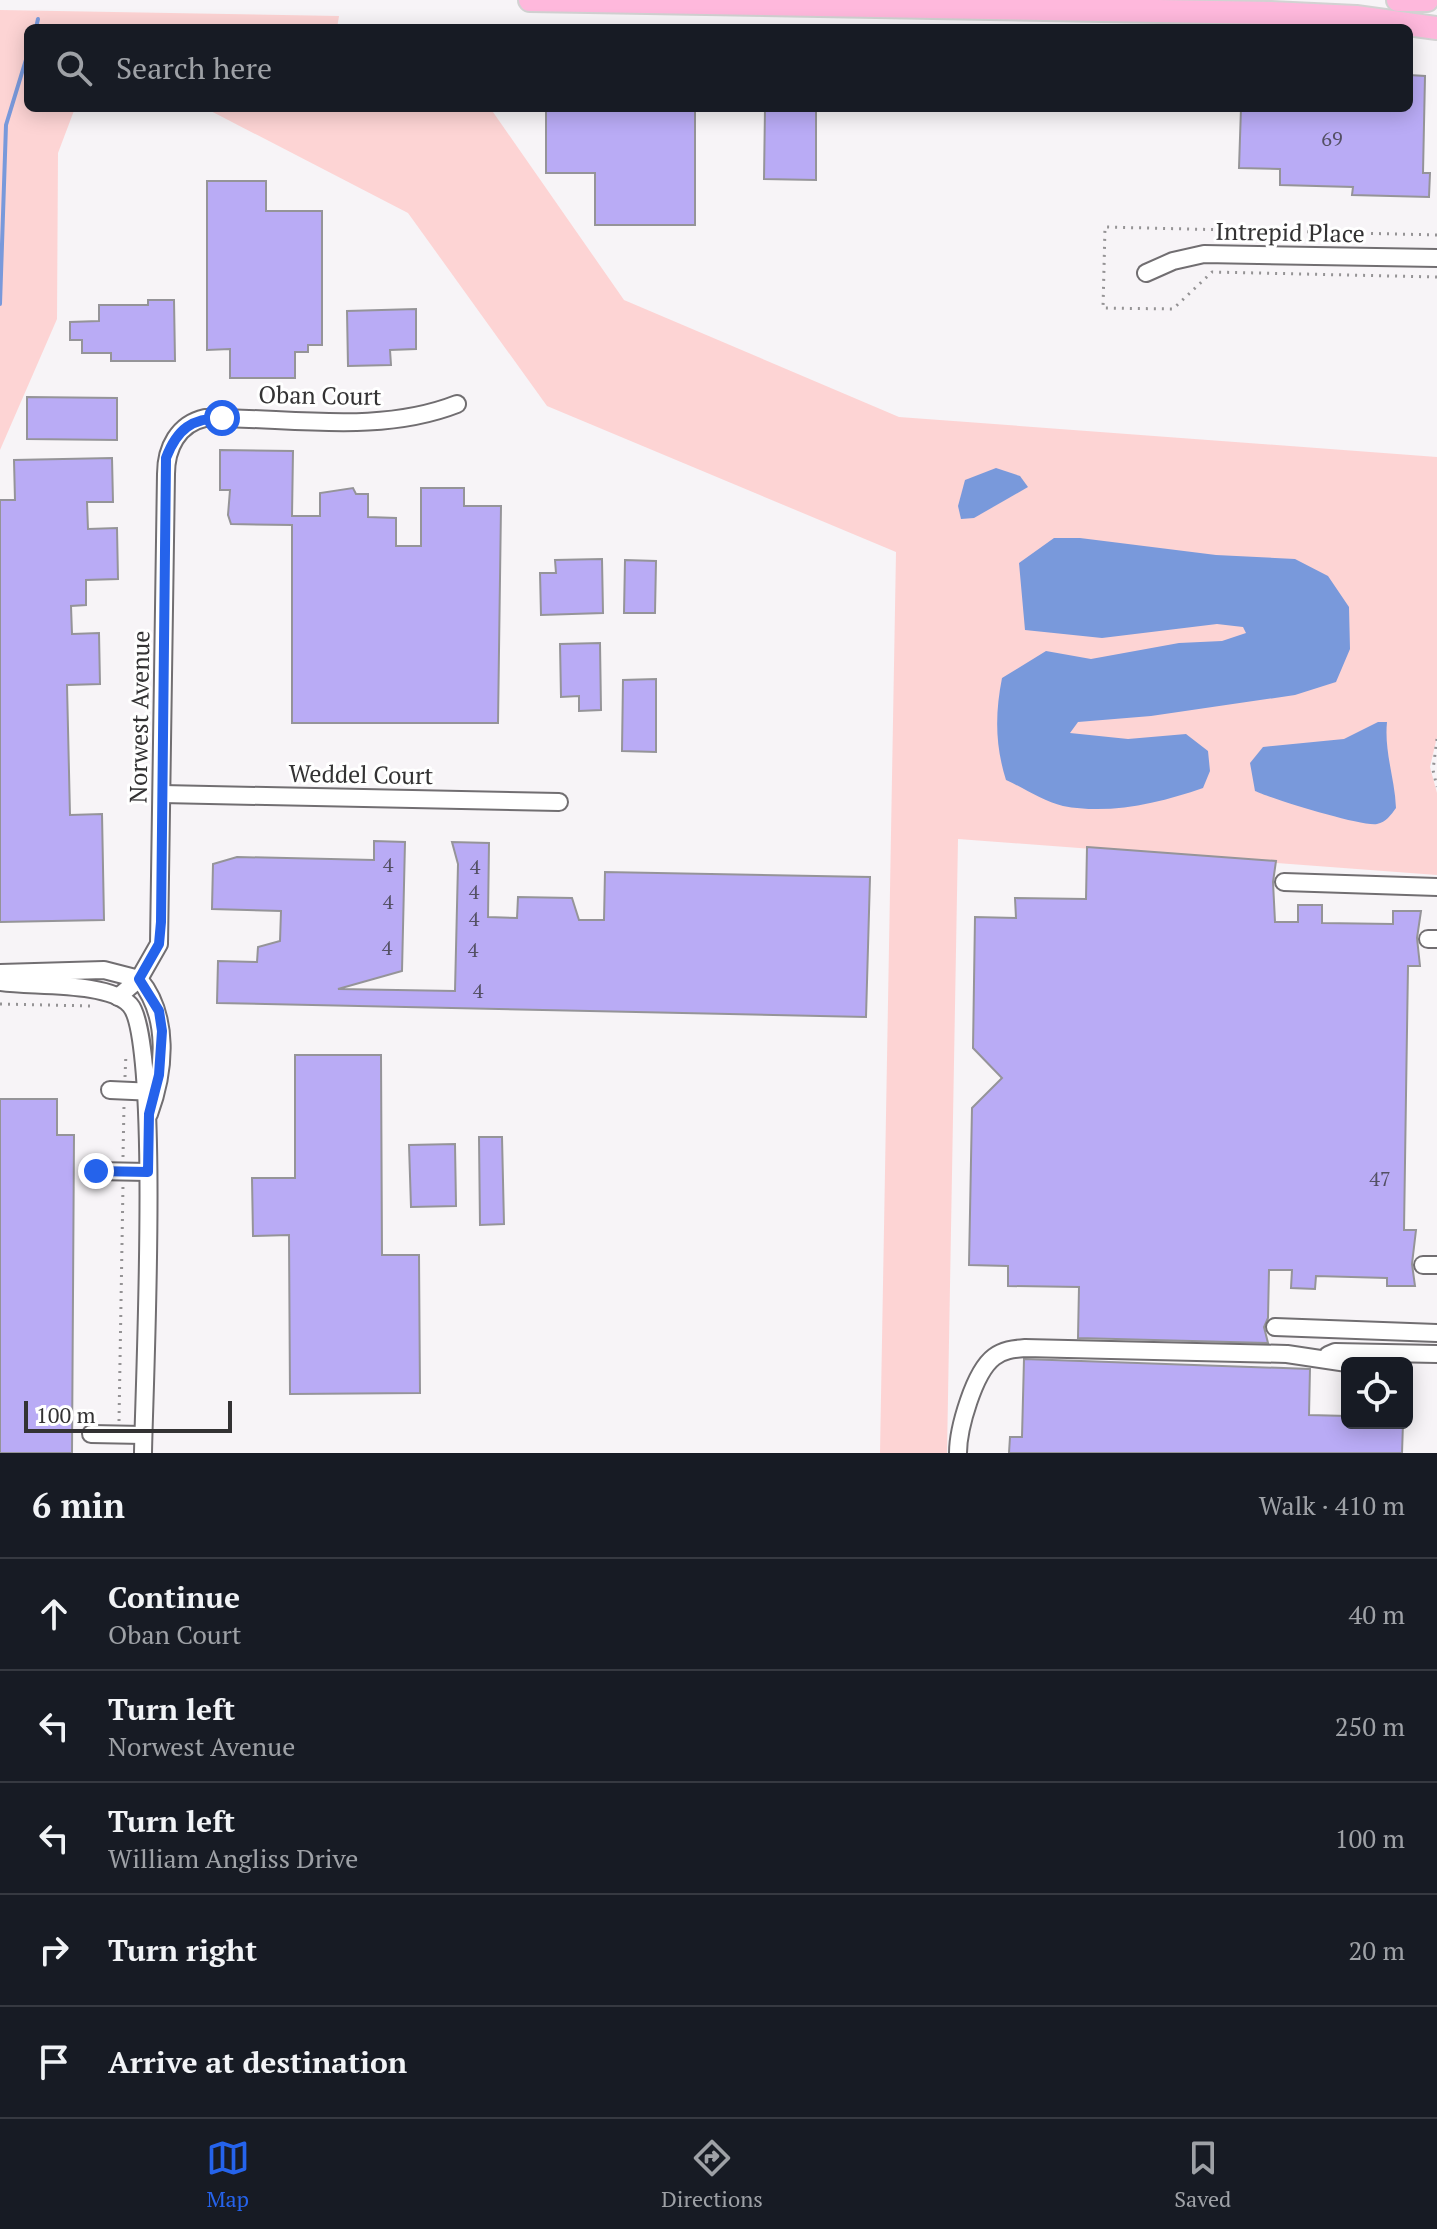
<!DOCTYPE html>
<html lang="en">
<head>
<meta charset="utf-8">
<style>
	body { margin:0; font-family:"PT Serif",serif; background:#242831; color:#f1f3f6 }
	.controls { position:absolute; right:24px; bottom:24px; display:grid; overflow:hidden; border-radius:12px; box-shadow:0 4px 20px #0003 }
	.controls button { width:72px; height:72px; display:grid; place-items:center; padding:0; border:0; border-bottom:2px solid #363941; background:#171b24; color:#f1f3f6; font:40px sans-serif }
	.scale { position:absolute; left:24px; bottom:20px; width:208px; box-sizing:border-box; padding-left:8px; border:4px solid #333233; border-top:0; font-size:22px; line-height:28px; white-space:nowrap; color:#333233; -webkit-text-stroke:6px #fff; paint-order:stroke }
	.stop { position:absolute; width:24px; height:24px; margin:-18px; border:6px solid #2563eb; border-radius:50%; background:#fff }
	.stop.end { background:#2563eb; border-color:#fff; box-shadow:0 2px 8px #0008 }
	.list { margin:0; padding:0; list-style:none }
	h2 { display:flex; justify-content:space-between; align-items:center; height:104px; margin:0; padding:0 32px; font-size:34px }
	h2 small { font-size:26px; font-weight:400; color:#9ea1a6 }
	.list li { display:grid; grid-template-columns:52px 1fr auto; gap:24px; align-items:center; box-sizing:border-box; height:112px; padding:0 32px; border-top:2px solid #363941 }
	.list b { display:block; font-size:30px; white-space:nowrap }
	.list p { margin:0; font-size:26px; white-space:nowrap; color:#9ea1a6 }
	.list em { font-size:26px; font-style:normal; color:#9ea1a6 }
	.icon { flex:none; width:44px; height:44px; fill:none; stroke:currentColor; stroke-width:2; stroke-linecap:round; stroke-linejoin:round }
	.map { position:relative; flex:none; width:1437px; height:1453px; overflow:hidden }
	.search { position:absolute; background:#171b24; box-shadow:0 4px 20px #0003; left:24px; right:24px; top:24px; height:88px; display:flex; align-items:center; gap:20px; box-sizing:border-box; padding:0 28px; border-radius:12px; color:#9ea1a6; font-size:30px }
	.sheet { height:664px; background:#171b24 }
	nav { display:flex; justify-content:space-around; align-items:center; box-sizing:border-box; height:112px; border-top:2px solid #363941; background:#171b24; font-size:22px; color:#9ea1a6 }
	nav a { display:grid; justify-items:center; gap:4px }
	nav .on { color:#2563eb }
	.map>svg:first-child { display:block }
</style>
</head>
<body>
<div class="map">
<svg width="1437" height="1453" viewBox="0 0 1437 1453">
	<rect width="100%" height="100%" fill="#f7f4f7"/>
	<g fill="#fdd4d4">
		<path d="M0,10L339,16L337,28H28V108H75L58,153L57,319L0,450Z"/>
		<path d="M205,108H484L493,112L624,300L899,417L1437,457V737L1430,767L1437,793V875L958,839L947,1453H880L896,552L547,406L408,213Z"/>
	</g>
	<g fill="#7999db">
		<path d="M996,468L1020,476L1028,487L974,518L961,519L958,506L965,480Z"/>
		<path d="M1054,538H1080L1216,555L1295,559L1328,576L1349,607L1350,649L1336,682L1295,695L1151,716L1078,722L1070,733L1128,739L1186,734L1208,751L1210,771L1203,788C1160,803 1110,815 1063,806C1044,802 1024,788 1006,780C995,745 995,714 1002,678L1046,651L1091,659L1179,643L1222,641L1246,633L1243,627L1217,624L1102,638L1025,630L1019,563Z"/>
		<path d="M1378,722H1387C1384,752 1395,779 1396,808C1391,815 1386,822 1377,824C1362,827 1272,799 1255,791L1250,763L1263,747L1344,739Z"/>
	</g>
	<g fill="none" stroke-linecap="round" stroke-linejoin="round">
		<g stroke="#7999db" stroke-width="4">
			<path d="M36,28L38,19"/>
			<path d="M0,304L6,125L28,53"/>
		</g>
	</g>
	<g fill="#b9abf5" stroke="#959498" stroke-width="2">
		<path d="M1409,75L1425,76L1423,173H1430L1429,197L1352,195L1353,187L1280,185V169L1239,168L1241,108H1409Z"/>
		<path d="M546,108H695V225H595V173H546Z"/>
		<path d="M765,108H816V180L764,179Z"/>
		<path d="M207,181H266V211H322V345H308V352H295V378H230V349L207,350Z"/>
		<path d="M148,300H174L175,361H111V353H82V340H70V322L99,321V305H148Z"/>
		<path d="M416,309V349L390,350L391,365L348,366L347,311Z"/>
		<path d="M27,397L117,398V440L27,439Z"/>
		<path d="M220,450L293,451L292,516H320V493L353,488L356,494H368V517L396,518V546H421V488H464V506H501L498,723H292V525L231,524L228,515L230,490H220Z"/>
		<path d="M112,458L113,502H87L88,529L117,528L118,579L86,580V605L71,606L72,634L99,633L100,684L67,685L70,815L102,814L104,920L0,922V500H15L14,460Z"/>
		<path d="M602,559L603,613L541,615L540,573H556L555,560Z"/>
		<path d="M625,560L656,561L655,613H624Z"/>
		<path d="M600,643L601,710L579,711V696L561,697L560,644Z"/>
		<path d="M656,679V752L622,751L623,680Z"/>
		<path d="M374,841L405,842L402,971L338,989L455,991L458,864L452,842L489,843L488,917L517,918L518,897L572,898L579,920H604L605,872L870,877L866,1017L217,1003L218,961L257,962L258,947L280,941L281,911L212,909L213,864L237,857L374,860Z"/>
		<path d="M1087,847L1276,861L1273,882L1275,922H1298V905H1322V923L1393,924V911H1421L1417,938L1420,966H1408L1406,1095L1404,1230H1416L1412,1264L1415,1286H1387V1278L1316,1276L1315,1289L1291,1288L1292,1270H1269L1268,1318L1264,1327L1268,1343L1078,1338L1079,1287L1008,1286V1266L969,1265L972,1108L1002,1078L973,1048L975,917L1016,918L1015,898L1086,899Z"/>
		<path d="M295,1055H381L382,1255H419L420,1393L290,1394L289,1235L253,1236L252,1178H295Z"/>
		<path d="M0,1099H57V1135H74L72,1453H0Z"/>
		<path d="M479,1137H502L504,1224L480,1225Z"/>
		<path d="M455,1144L456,1206L411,1207L409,1145Z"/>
		<path d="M1024,1359L1310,1369L1309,1415L1347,1416V1423H1403L1402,1453H1009L1010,1437H1022Z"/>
	</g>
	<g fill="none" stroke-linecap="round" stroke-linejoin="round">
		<defs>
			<g id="minor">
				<path d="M1146,273L1173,261L1204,254L1437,258"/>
				<path d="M162,794L559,802"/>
				<path d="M1284,882L1437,887"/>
				<path d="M1428,939H1437"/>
				<path d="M0,973L104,970L139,979C170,1016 165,1071 149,1114"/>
				<path d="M0,982C32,987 108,981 130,1005C161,1039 144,1387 143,1453"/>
				<path d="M118,997L139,979L159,944L166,474C166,448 178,424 205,418C288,417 378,435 457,404"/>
				<path d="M110,1090L155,1092"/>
				<path d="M96,1171L148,1172"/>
				<path d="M1423,1265H1437"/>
				<path d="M1275,1327L1437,1333"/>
				<path d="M1328,1355L1335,1352L1437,1354"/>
				<path d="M91,1434L143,1435"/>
				<path d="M958,1453C958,1429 974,1372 994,1357C1003,1350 1013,1349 1025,1348L1287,1354L1347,1363"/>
			</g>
			<g id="major">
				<path d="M530,0L1271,13L1356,17L1437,28"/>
				<path d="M1398,0H1427"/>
			</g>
		</defs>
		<use href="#minor" stroke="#716e71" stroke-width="20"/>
		<use href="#major" stroke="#d2d2d2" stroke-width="26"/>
		<g stroke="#959395" stroke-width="3" stroke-dasharray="2 6" stroke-linecap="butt">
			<path d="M1437,235L1105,227L1103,308L1173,309L1212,272L1437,277"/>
			<path d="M1437,739L1433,770L1437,787"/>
			<path d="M0,1004L93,1006"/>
			<path d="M125,1077L126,1053"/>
			<path d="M123,1157L124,1105"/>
			<path d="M119,1421L123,1185"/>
		</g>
		<use href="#minor" stroke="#fff" stroke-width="16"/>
		<use href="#major" stroke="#feb8dc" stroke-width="22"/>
	</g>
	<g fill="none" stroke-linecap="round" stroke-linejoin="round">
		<path stroke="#2563eb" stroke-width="10" d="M96,1171L148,1172L149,1114L159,1075L162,1031L159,1011L139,979L159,944L161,922L166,458C177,429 192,418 222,418"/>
	</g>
	<g text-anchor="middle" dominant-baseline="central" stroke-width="6" stroke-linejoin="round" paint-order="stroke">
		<g font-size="20" fill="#545064">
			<text x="1332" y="138">69</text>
			<text x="388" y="864">4</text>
			<text x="475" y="866">4</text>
			<text x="474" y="891">4</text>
			<text x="388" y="901">4</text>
			<text x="474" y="918">4</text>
			<text x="387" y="947">4</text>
			<text x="473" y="949">4</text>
			<text x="478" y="990">4</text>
			<text x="1380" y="1178">47</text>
		</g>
		<g font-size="24" fill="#333233" stroke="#fff">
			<text transform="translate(1290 232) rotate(1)">Intrepid Place</text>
			<text transform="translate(320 395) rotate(1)">Oban Court</text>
			<text transform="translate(139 717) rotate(-89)">Norwest Avenue</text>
			<text transform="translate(361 774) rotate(1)">Weddel Court</text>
		</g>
	</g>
</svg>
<div class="controls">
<button><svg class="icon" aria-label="locate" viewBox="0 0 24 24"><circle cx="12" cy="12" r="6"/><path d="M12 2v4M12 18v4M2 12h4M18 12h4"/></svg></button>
</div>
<div class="scale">100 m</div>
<div class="stop" style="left:222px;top:418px"></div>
<div class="stop end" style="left:96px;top:1171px"></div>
<div class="search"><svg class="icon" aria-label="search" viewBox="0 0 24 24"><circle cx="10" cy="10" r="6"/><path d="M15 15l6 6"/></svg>Search here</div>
</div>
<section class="sheet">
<h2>6 min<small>Walk · 410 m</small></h2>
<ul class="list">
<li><svg class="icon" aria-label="ahead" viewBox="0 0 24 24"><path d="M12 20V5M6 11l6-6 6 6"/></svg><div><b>Continue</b><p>Oban Court</p></div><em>40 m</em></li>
<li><svg class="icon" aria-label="left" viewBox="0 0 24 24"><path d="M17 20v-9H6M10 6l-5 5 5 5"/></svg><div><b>Turn left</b><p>Norwest Avenue</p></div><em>250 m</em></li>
<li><svg class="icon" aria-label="left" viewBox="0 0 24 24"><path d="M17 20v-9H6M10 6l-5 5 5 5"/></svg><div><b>Turn left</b><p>William Angliss Drive</p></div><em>100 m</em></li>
<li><svg class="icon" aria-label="right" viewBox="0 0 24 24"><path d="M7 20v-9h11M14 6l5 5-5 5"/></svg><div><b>Turn right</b></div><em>20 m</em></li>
<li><svg class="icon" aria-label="arrive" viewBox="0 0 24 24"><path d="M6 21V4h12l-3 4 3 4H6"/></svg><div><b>Arrive at destination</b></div></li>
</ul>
</section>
<nav>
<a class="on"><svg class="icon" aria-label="map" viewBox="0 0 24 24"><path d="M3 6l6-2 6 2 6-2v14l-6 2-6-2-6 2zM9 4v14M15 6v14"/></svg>Map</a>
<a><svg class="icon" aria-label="directions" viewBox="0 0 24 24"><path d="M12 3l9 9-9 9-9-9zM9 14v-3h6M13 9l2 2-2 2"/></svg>Directions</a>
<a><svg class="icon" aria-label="saved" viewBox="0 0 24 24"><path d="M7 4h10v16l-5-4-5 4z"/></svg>Saved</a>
</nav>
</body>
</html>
